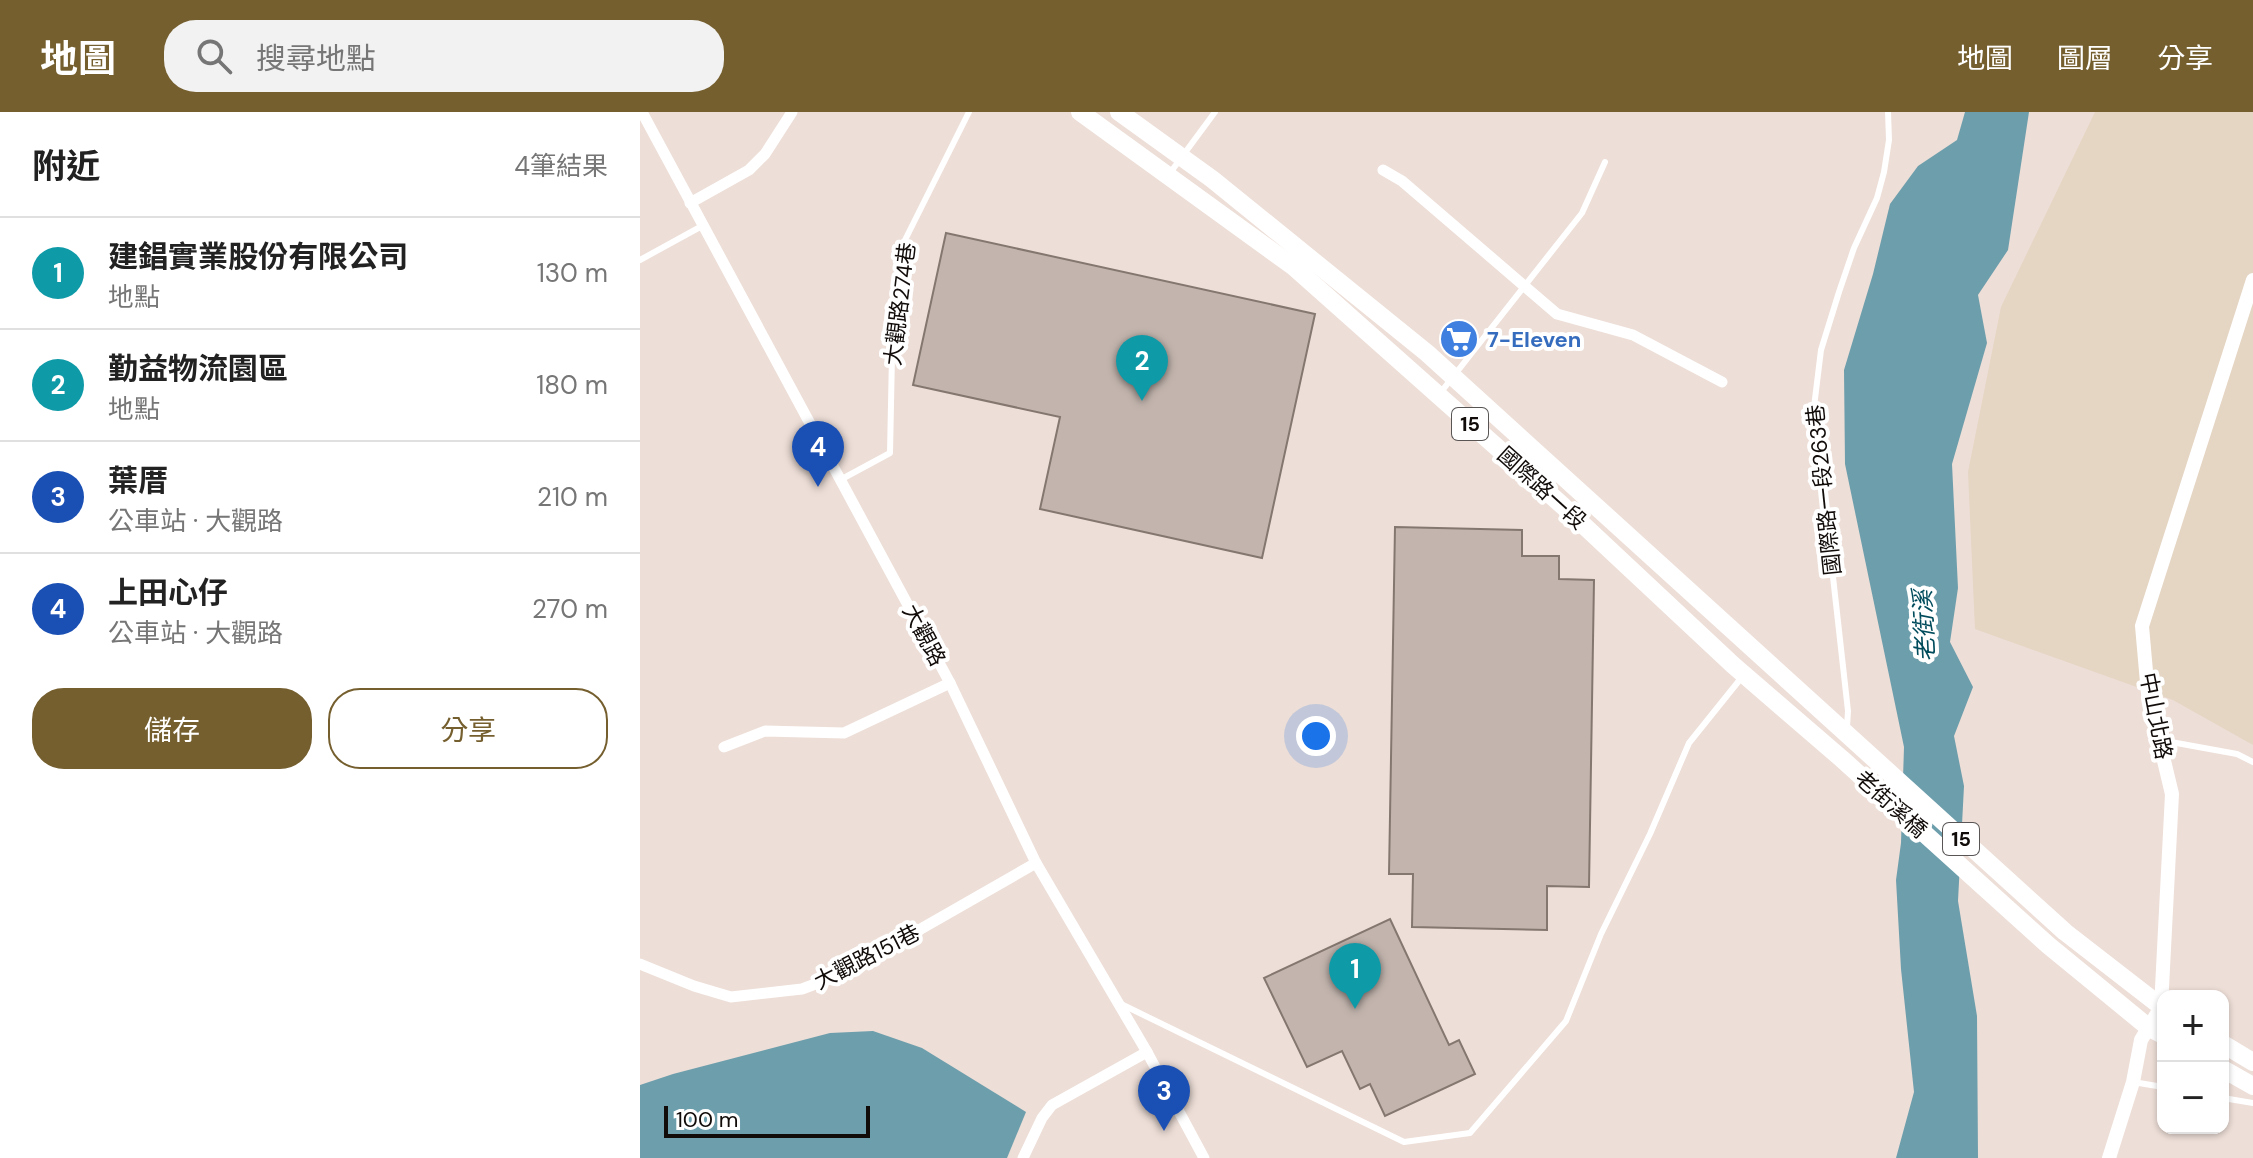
<!DOCTYPE html>
<html lang="zh-TW">
<head>
<meta charset="utf-8">
<style>
	body { margin:0; font-family:"DM Sans","Noto Sans TC",sans-serif; background:#f2f2f2; color:#222 }
	.controls { position:absolute; right:24px; bottom:24px; display:grid; overflow:hidden; border-radius:16px; box-shadow:0 2px 6px #0004 }
	.controls button { width:72px; height:72px; display:grid; place-items:center; padding:0; border:0; border-bottom:2px solid #e0e0e0; background:#fff; color:#222; font:40px sans-serif }
	.scale { position:absolute; left:24px; bottom:20px; width:206px; box-sizing:border-box; padding-left:8px; border:4px solid #110c0a; border-top:0; font-size:22px; line-height:28px; white-space:nowrap; color:#110c0a; -webkit-text-stroke:6px #fff; paint-order:stroke }
	.you { position:absolute; left:676px; top:624px; width:28px; height:28px; margin:-20px; border:6px solid #fff; border-radius:50%; background:#1a73e8; box-shadow:0 0 0 12px #1a73e833 }
	.badge { display:grid; place-items:center; width:52px; height:52px; border-radius:50%; background:#755f2f; color:#fff; font-size:26px; font-weight:700 }
	.pin { position:absolute; translate:-50% -66px; filter:drop-shadow(0 2px 4px #0008) }
	.pin::after { content:''; position:absolute; top:42px; width:28px; height:24px; background:inherit; clip-path:polygon(0 0,100% 0,50% 100%) }
	.list { margin:0; padding:0; list-style:none }
	h2 { display:flex; justify-content:space-between; align-items:center; height:104px; margin:0; padding:0 32px; font-size:34px }
	h2 small { font-size:26px; font-weight:400; color:#767676 }
	.list li { display:grid; grid-template-columns:52px 1fr auto; gap:24px; align-items:center; box-sizing:border-box; height:112px; padding:0 32px; border-top:2px solid #e0e0e0 }
	.list b { display:block; font-size:30px; white-space:nowrap }
	.list p { margin:0; font-size:26px; white-space:nowrap; color:#767676 }
	.list em { font-size:26px; font-style:normal; color:#767676 }
	.actions { display:flex; gap:16px; padding:24px 32px }
	.actions a { flex:1; padding:18px 0; border:2px solid #755f2f; border-radius:32px; text-align:center; font-size:28px; color:#755f2f }
	.actions .main { background:#755f2f; color:#fff }
	.icon { flex:none; width:44px; height:44px; fill:none; stroke:currentColor; stroke-width:2; stroke-linecap:round; stroke-linejoin:round }
	.map { position:relative; flex:none; width:1613px; height:1046px; overflow:hidden }
	header { display:flex; align-items:center; gap:48px; box-sizing:border-box; height:112px; padding:0 40px; background:#755f2f; color:#fff }
	header strong { font-size:38px }
	nav { display:flex; gap:44px; margin-inline-start:auto; font-size:28px }
	.search { width:560px; height:72px; background:#f2f2f2; display:flex; align-items:center; gap:20px; box-sizing:border-box; padding:0 28px; border-radius:32px; color:#767676; font-size:30px }
	main { display:flex }
	aside { flex:1; background:#fff }
	.map>svg:first-child { display:block }
</style>
</head>
<body>
<header>
<strong>地圖</strong>
<div class="search"><svg class="icon" aria-label="search" viewBox="0 0 24 24"><circle cx="10" cy="10" r="6"/><path d="M15 15l6 6"/></svg>搜尋地點</div>
<nav><a>地圖</a><a>圖層</a><a>分享</a></nav>
</header>
<main>
<aside>
<h2>附近<small>4筆結果</small></h2>
<ul class="list">
<li><span class="badge" style="background:#0f9aa8">1</span><div><b>建錩實業股份有限公司</b><p>地點</p></div><em>130 m</em></li>
<li><span class="badge" style="background:#0f9aa8">2</span><div><b>勤益物流園區</b><p>地點</p></div><em>180 m</em></li>
<li><span class="badge" style="background:#1a4fb4">3</span><div><b>葉厝</b><p>公車站 · 大觀路</p></div><em>210 m</em></li>
<li><span class="badge" style="background:#1a4fb4">4</span><div><b>上田心仔</b><p>公車站 · 大觀路</p></div><em>270 m</em></li>
</ul>
<div class="actions"><a class="main">儲存</a><a>分享</a></div>
</aside>
<div class="map">
<svg width="1613" height="1046" viewBox="0 0 1613 1046">
	<rect width="100%" height="100%" fill="#edded7"/>
	<path fill="#e5d5c3" d="M1455,0H1613V633L1533,588L1335,517L1328,360L1361,195Z"/>
	<g fill="#6d9eac">
		<path d="M1325,0H1389L1368,138L1338,183L1347,231L1312,352L1318,476L1310,530L1333,575L1314,624L1324,674L1318,789L1337,904L1338,1046H1256L1274,980L1261,857L1256,768L1261,731L1264,635L1205,352L1204,258L1233,162L1250,92L1278,54L1317,28Z"/>
		<path d="M233,919L282,936L386,1000L367,1046H0V973L33,962L190,921Z"/>
	</g>
	<g fill="#c3b5ae" stroke="#847770" stroke-width="2">
		<path d="M306,121L675,202L622,446L400,397L420,305L273,273Z"/>
		<path d="M755,415L882,418V444H919V467L954,468L949,775L907,774V818L772,815L773,762H749Z"/>
		<path d="M750,807L809,933L819,928L835,962L745,1004L730,972L720,977L702,939L667,955L624,866Z"/>
	</g>
	<g fill="none" stroke-linecap="round" stroke-linejoin="round">
		<g stroke="#fff" stroke-width="6">
			<path d="M530,61L575,0"/>
			<path d="M0,148L62,114"/>
			<path d="M801,280L942,101L965,50"/>
			<path d="M200,368L250,341L252,243L265,128L329,0"/>
			<path d="M1207,615L1208,599L1174,295L1181,238L1199,180L1214,136L1237,86L1244,60L1249,28L1248,0"/>
			<path d="M1520,628L1597,642L1613,650"/>
			<path d="M479,891L764,1030L830,1021L926,909L961,822L1010,722L1049,631L1102,565"/>
			<path d="M1493,970L1523,975"/>
			<path d="M1583,986L1613,991"/>
		</g>
		<g stroke="#fff" stroke-width="11">
			<path d="M2,0L310,571L396,751L507,940L564,1046"/>
			<path d="M743,58L762,69L917,202L993,223L1082,270"/>
			<path d="M50,91L109,58L125,42L152,0"/>
			<path d="M84,635L125,619L204,621L310,571"/>
			<path d="M0,852L54,874L91,885L162,877L202,862L396,751"/>
			<path d="M383,1046L402,1006L412,993L507,940"/>
		</g>
		<path stroke="#fff" stroke-width="14" d="M1469,1046L1493,970L1501,928L1521,895L1532,682L1508,582L1502,514L1613,168"/>
		<g stroke="#fff" stroke-width="18">
			<path d="M440,0L654,155L923,394L1093,553L1202,647L1408,833L1508,915L1523,923"/>
			<path d="M479,0L572,67L787,241L1425,820L1523,896"/>
			<path d="M1583,932L1613,950"/>
			<path d="M1583,957L1613,974"/>
		</g>
	</g>
	<defs>
		<symbol id="supermarket-disc" viewBox="-11 -11 22 22"><circle r="9.5" fill="#3f7fe0" stroke="#fff"/><path d="M-6-5.5h2.5l.6 2H6L4.5 2H-2.5L-4.4-4H-6ZM-1.5 3.2a1.3 1.3 0 1 0 .1 0ZM3 3.2a1.3 1.3 0 1 0 .1 0Z" fill="#fff"/></symbol>
	</defs>
	<g fill-rule="evenodd">
		<use href="#supermarket-disc" x="797" y="205" width="44" height="44"/>
	</g>
	<g text-anchor="middle" dominant-baseline="central" stroke-width="8" stroke-linejoin="round" paint-order="stroke">
		<g fill="#fff" stroke="#585554" stroke-width="2">
			<rect x="812" y="296" width="36" height="32" rx="6"/>
			<rect x="1303" y="711" width="36" height="32" rx="6"/>
		</g>
		<g font-size="20" font-weight="bold" fill="#110c0a">
			<text x="830" y="312">15</text>
			<text x="1321" y="727">15</text>
		</g>
		<g font-size="22" fill="#110c0a" stroke="#fff">
			<text transform="translate(260 192) rotate(-83)">大觀路274巷</text>
			<text transform="translate(902 376) rotate(42)">國際路一段</text>
			<text transform="translate(1184 378) rotate(-96)">國際路一段263巷</text>
			<text transform="translate(284 523) rotate(62)">大觀路</text>
			<text transform="translate(1516 604) rotate(79)">中山北路</text>
			<text transform="translate(1251 692) rotate(42)">老街溪橋</text>
			<text transform="translate(227 845) rotate(-27)">大觀路151巷</text>
		</g>
		<g font-size="22" font-weight="bold" fill="#366cbe" stroke="#fff" text-anchor="start">
			<text x="847" y="227">7-Eleven</text>
		</g>
		<g font-size="24" font-style="italic" fill="#014c5c" stroke="#fff">
			<text transform="translate(1284 514) rotate(-93)">老街溪</text>
		</g>
	</g>
</svg>
<div class="controls">
<button>+</button>
<button>−</button>
</div>
<div class="scale">100 m</div>
<div class="you"></div>
<div class="pin badge" style="left:715px;top:897px;background:#0f9aa8">1</div>
<div class="pin badge" style="left:502px;top:289px;background:#0f9aa8">2</div>
<div class="pin badge" style="left:524px;top:1019px;background:#1a4fb4">3</div>
<div class="pin badge" style="left:178px;top:375px;background:#1a4fb4">4</div>
</div>
</main>
</body>
</html>
